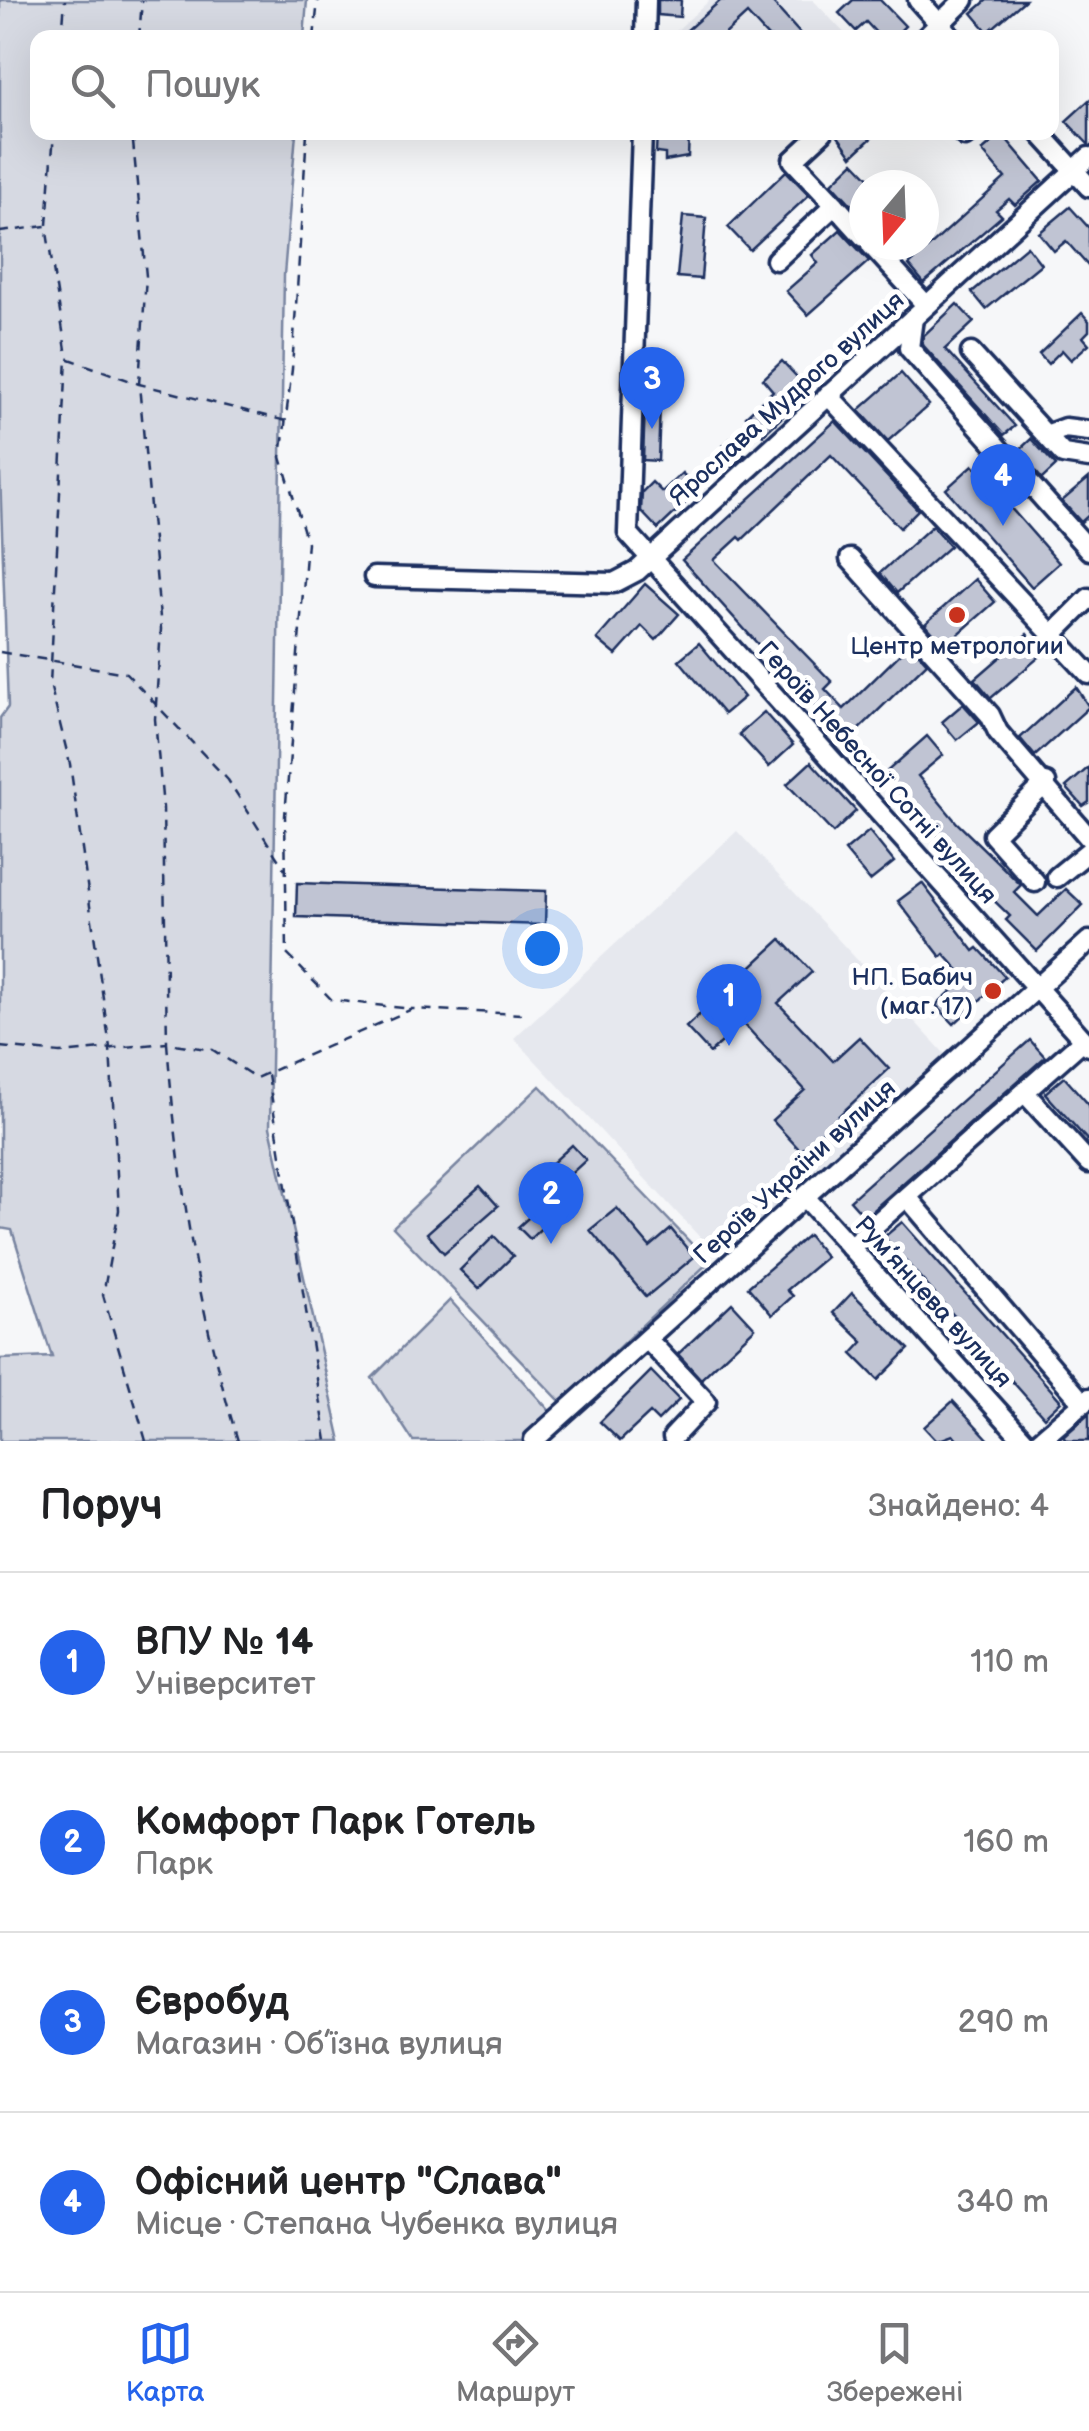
<!DOCTYPE html>
<html lang="uk">
<head>
<meta charset="utf-8">
<style>
	body { margin:0; font-family:"Balsamiq Sans",sans-serif; background:#f6f6f6; color:#202124 }
	.compass { position:absolute; left:849px; top:170px; width:90px; height:90px; border-radius:50%; background:#fff; box-shadow:0 10px 40px #0002; rotate:199deg }
	.you { position:absolute; left:542px; top:948px; width:35px; height:35px; margin:-25px; border:8px solid #fff; border-radius:50%; background:#1a73e8; box-shadow:0 0 0 15px #1a73e833 }
	.badge { display:grid; place-items:center; width:65px; height:65px; border-radius:50%; background:#2563eb; color:#fff; font-size:32px; font-weight:700 }
	.pin { position:absolute; translate:-50% -82px; filter:drop-shadow(0 2px 5px #0008) }
	.pin::after { content:''; position:absolute; top:52px; width:35px; height:30px; background:inherit; clip-path:polygon(0 0,100% 0,50% 100%) }
	.list { margin:0; padding:0; list-style:none }
	h2 { display:flex; justify-content:space-between; align-items:center; height:130px; margin:0; padding:0 40px; font-size:42px }
	h2 small { font-size:32px; font-weight:400; color:#757577 }
	.list li { display:grid; grid-template-columns:65px 1fr auto; gap:30px; align-items:center; box-sizing:border-box; height:180px; padding:0 40px; border-top:2px solid #e0e0e0 }
	.list b { display:block; font-size:38px; white-space:nowrap }
	.list p { margin:0; font-size:32px; white-space:nowrap; color:#757577 }
	.list em { font-size:32px; font-style:normal; color:#757577 }
	.icon { flex:none; width:55px; height:55px; fill:none; stroke:currentColor; stroke-width:2; stroke-linecap:round; stroke-linejoin:round }
	.map { position:relative; flex:none; width:1089px; height:1441px; overflow:hidden }
	.search { position:absolute; background:#fff; box-shadow:0 10px 40px #0002; left:30px; right:30px; top:30px; height:110px; display:flex; align-items:center; gap:25px; box-sizing:border-box; padding:0 35px; border-radius:20px; color:#757577; font-size:38px }
	.sheet { height:850px; background:#fff }
	nav { display:flex; justify-content:space-around; align-items:center; box-sizing:border-box; height:140px; border-top:2px solid #e0e0e0; background:#fff; font-size:28px; color:#757577 }
	nav a { display:grid; justify-items:center; gap:5px }
	nav .on { color:#2563eb }
	.map>svg:first-child { display:block }
</style>
</head>
<body>
<div class="map">
<svg width="1089" height="1441" viewBox="0 0 1089 1441">
	<rect width="100%" height="100%" fill="#f6f7f9"/>
	<filter id="ink" filterUnits="userSpaceOnUse"><feTurbulence type="fractalNoise" baseFrequency=".01" numOctaves="2"/><feDisplacementMap in="SourceGraphic" scale="20" xChannelSelector="R" yChannelSelector="G"/><feConvolveMatrix kernelMatrix="1 2 1 2 8 2 1 2 1" color-interpolation-filters="sRGB"/></filter>
	<g filter="url(#ink)">
		<g fill="#e6e8ee">
			<path d="M710,0H813L848,37L681,38L675,32Z"/>
			<path d="M737,831L945,1054L722,1261L514,1038Z"/>
		</g>
		<g fill="#d6d9e2" stroke="#7884a0" stroke-width="2.5">
			<path d="M0,0H307L304,37L38,38V132L296,133L284,275L270,1127L341,1441H0V1359L52,1357L12,1230L0,1228V718L8,707L0,473Z"/>
			<path d="M540,1086L709,1262L561,1402L393,1227Z"/>
			<path d="M450,1300L556,1418L531,1441H413L372,1378Z"/>
		</g>
		<g fill="#c0c4d3" stroke="#1b2f5e" stroke-width="2.5">
			<path d="M658,0H681L680,17L658,15Z"/>
			<path d="M721,0H770L804,38H769L747,14L721,38H692L686,31Z"/>
			<path d="M853,0H880L905,26L893,38H881L866,22L856,31L839,13Z"/>
			<path d="M987,0H1025L988,32L972,13Z"/>
			<path d="M1089,100V145L1066,121Z"/>
			<path d="M657,132H689L688,157L665,161V154L656,153Z"/>
			<path d="M835,132H878L852,156Z"/>
			<path d="M1002,134L1042,181L1015,205L1009,199L996,210L1002,216L924,283L909,265L1005,178L982,151Z"/>
			<path d="M854,162L876,185H864V218L832,183Z"/>
			<path d="M786,171L809,195L750,250L728,227Z"/>
			<path d="M1070,207L1089,228V267L1066,241L1054,251L1039,233Z"/>
			<path d="M683,216L706,218L701,279L677,277Z"/>
			<path d="M840,230L869,261L808,315L786,291L818,263L812,255Z"/>
			<path d="M1027,246L1041,264L986,309L972,292Z"/>
			<path d="M957,304L974,322L945,349L1015,426L1004,435L922,344L923,336Z"/>
			<path d="M1082,313L1089,321V331L1083,337L1089,344L1071,360L1062,350L1048,364L1039,354Z"/>
			<path d="M782,361L810,391L763,435L746,416L773,391L763,379Z"/>
			<path d="M901,373L929,405L888,441L859,410Z"/>
			<path d="M646,374L661,375L658,461L643,460Z"/>
			<path d="M835,421L918,510L900,528L831,455L742,540L739,537L714,560L832,682L825,689L844,709L910,644L927,663L846,742L682,560Z"/>
			<path d="M730,439L745,455L732,467L717,452Z"/>
			<path d="M1031,439L1056,466L1042,479L1018,451Z"/>
			<path d="M973,465L1059,563L1032,587L946,489Z"/>
			<path d="M682,473L699,490L658,529L641,511L642,492L652,482L662,492Z"/>
			<path d="M1089,478V515L1081,522L1062,501Z"/>
			<path d="M932,526L950,546L897,593L880,573Z"/>
			<path d="M975,579L995,602L945,646L925,624Z"/>
			<path d="M645,584L679,614L656,640L642,626L616,655L597,639Z"/>
			<path d="M1027,634L1044,653L991,698L975,679Z"/>
			<path d="M699,643L744,697L724,714L679,660Z"/>
			<path d="M1076,687L1089,707L1035,756L1020,738Z"/>
			<path d="M963,704L979,722L957,740L942,722Z"/>
			<path d="M764,712L793,745L769,767L739,734Z"/>
			<path d="M927,736L943,755L918,776L957,823L1021,885L1014,892L1038,916L1066,889L1083,905L1037,951L1006,920L1010,916L948,856L952,852L884,774Z"/>
			<path d="M811,762L856,811L833,833L787,784Z"/>
			<path d="M1089,767V802L1083,806L1066,787Z"/>
			<path d="M869,831L894,862L870,881L845,851Z"/>
			<path d="M297,883L546,891L545,925L296,917Z"/>
			<path d="M922,883L974,951L978,948L1005,977L954,1024L936,1005L966,978L944,954L941,957L898,901Z"/>
			<path d="M781,939L812,972L778,1003L833,1061L859,1037L889,1069L801,1151L772,1120L805,1090L743,1023L710,1053L686,1027Z"/>
			<path d="M1030,1040L1045,1057L865,1217L850,1200Z"/>
			<path d="M1064,1077L1089,1105V1142L1045,1093Z"/>
			<path d="M572,1145L586,1160L551,1192L537,1177Z"/>
			<path d="M480,1186L498,1206L444,1253L427,1233Z"/>
			<path d="M549,1199L560,1210L530,1239L518,1227Z"/>
			<path d="M617,1208L650,1247L671,1229L694,1257L646,1297L590,1230Z"/>
			<path d="M902,1222L1061,1401L1044,1417L884,1237Z"/>
			<path d="M808,1235L826,1257L787,1290L793,1296L772,1315L748,1287Z"/>
			<path d="M494,1236L513,1256L479,1289L460,1270Z"/>
			<path d="M852,1293L909,1349L878,1380L852,1354L863,1342L833,1313Z"/>
			<path d="M732,1303L755,1328L701,1379L678,1354Z"/>
			<path d="M651,1371L679,1400L658,1421L650,1413L620,1441L600,1422Z"/>
			<path d="M953,1401L990,1441H958L953,1435L937,1441L924,1427Z"/>
			<path d="M1089,1414V1441H1067L1063,1437Z"/>
		</g>
		<g fill="none" stroke-linecap="round" stroke-linejoin="round">
			<defs>
				<g id="minor">
					<path d="M918,0L952,38"/>
					<path d="M645,38L646,0"/>
					<path d="M925,38L964,0"/>
					<path d="M642,132L628,533L1089,1046"/>
					<path d="M823,132L793,160L835,205"/>
					<path d="M961,132L965,136L969,132"/>
					<path d="M1039,132L1089,187"/>
					<path d="M871,245L926,305"/>
					<path d="M776,260L835,205L864,237"/>
					<path d="M913,318L909,348L1089,550"/>
					<path d="M971,353L1063,454L1089,458"/>
					<path d="M828,395L1089,674"/>
					<path d="M1046,435L1065,428L1089,431"/>
					<path d="M850,559L990,715L998,732L1089,838"/>
					<path d="M374,577L614,583L637,571L1089,157"/>
					<path d="M1052,635L1089,598"/>
					<path d="M1057,877L1089,851"/>
					<path d="M1035,882L993,835L1046,783"/>
					<path d="M1025,1093L1089,1163"/>
					<path d="M805,1197L1025,1441"/>
					<path d="M907,1197L1083,1403"/>
					<path d="M850,1247L1083,1040"/>
					<path d="M647,1339L706,1402L673,1437"/>
					<path d="M534,1440L1089,941"/>
					<path d="M1039,1441L1089,1398"/>
				</g>
			</defs>
			<use href="#minor" stroke="#1b2f5e" stroke-width="25"/>
			<g stroke="#1b2f5e" stroke-width="2.5" stroke-dasharray="10 8" stroke-linecap="butt">
				<path d="M62,38L65,0"/>
				<path d="M139,38L142,0"/>
				<path d="M314,38L318,0"/>
				<path d="M307,132L292,369L281,457L307,542L285,816L287,954L332,1000L412,1009"/>
				<path d="M47,225L54,132"/>
				<path d="M0,232L46,226L67,356"/>
				<path d="M0,652L126,673L228,780L285,870"/>
				<path d="M0,1047L60,1053L167,1043L163,808L155,719L161,629L139,384L146,276L132,132"/>
				<path d="M268,1075L327,1441"/>
				<path d="M146,1441L103,1295L119,1210L110,1048L70,764L50,684L67,358L139,384L286,421"/>
				<path d="M238,1441C198,1310 178,1179 167,1043L213,1050L256,1078L412,1009L521,1014"/>
			</g>
			<use href="#minor" stroke="#fff" stroke-width="18"/>
		</g>
	</g>
	<g fill="#c8321e" stroke="#fff" stroke-width="4">
		<circle cx="957" cy="615" r="10"/>
		<circle cx="993" cy="991" r="10"/>
	</g>
	<g text-anchor="middle" dominant-baseline="central" stroke-width="10" stroke-linejoin="round" paint-order="stroke">
		<g font-size="25" fill="#1b2f5e" stroke="#fff">
			<text transform="translate(787 399) rotate(-42)">Ярослава Мудрого вулиця</text>
			<text transform="translate(877 773) rotate(48)">Героїв Небесної Сотні вулиця</text>
			<text transform="translate(795 1172) rotate(-42)">Героїв України вулиця</text>
			<text transform="translate(933 1302) rotate(48)">Рум’янцева вулиця</text>
		</g>
		<g font-size="25" fill="#1b2f5e" stroke="#fff">
			<text x="957" y="646">Центр метрологии</text>
			<text x="973" y="977" text-anchor="end">НП. Бабич<tspan x="973" dy="29">(маг. 17)</tspan></text>
		</g>
	</g>
</svg>
<svg class="compass" viewBox="-18 -18 36 36"><path d="M0-13l5 13h-10z" fill="#e53935"/><path d="M0 13l5-13h-10z" fill="#757577"/></svg>
<div class="you"></div>
<div class="pin badge" style="left:729px;top:1046px">1</div>
<div class="pin badge" style="left:551px;top:1244px">2</div>
<div class="pin badge" style="left:652px;top:429px">3</div>
<div class="pin badge" style="left:1003px;top:526px">4</div>
<div class="search"><svg class="icon" aria-label="search" viewBox="0 0 24 24"><circle cx="10" cy="10" r="6"/><path d="M15 15l6 6"/></svg>Пошук</div>
</div>
<section class="sheet">
<h2>Поруч<small>Знайдено: 4</small></h2>
<ul class="list">
<li><span class="badge">1</span><div><b>ВПУ № 14</b><p>Університет</p></div><em>110 m</em></li>
<li><span class="badge">2</span><div><b>Комфорт Парк Готель</b><p>Парк</p></div><em>160 m</em></li>
<li><span class="badge">3</span><div><b>Євробуд</b><p>Магазин · Об’їзна вулиця</p></div><em>290 m</em></li>
<li><span class="badge">4</span><div><b>Офісний центр &quot;Слава&quot;</b><p>Місце · Степана Чубенка вулиця</p></div><em>340 m</em></li>
</ul>
</section>
<nav>
<a class="on"><svg class="icon" aria-label="map" viewBox="0 0 24 24"><path d="M3 6l6-2 6 2 6-2v14l-6 2-6-2-6 2zM9 4v14M15 6v14"/></svg>Карта</a>
<a><svg class="icon" aria-label="directions" viewBox="0 0 24 24"><path d="M12 3l9 9-9 9-9-9zM9 14v-3h6M13 9l2 2-2 2"/></svg>Маршрут</a>
<a><svg class="icon" aria-label="saved" viewBox="0 0 24 24"><path d="M7 4h10v16l-5-4-5 4z"/></svg>Збережені</a>
</nav>
</body>
</html>
